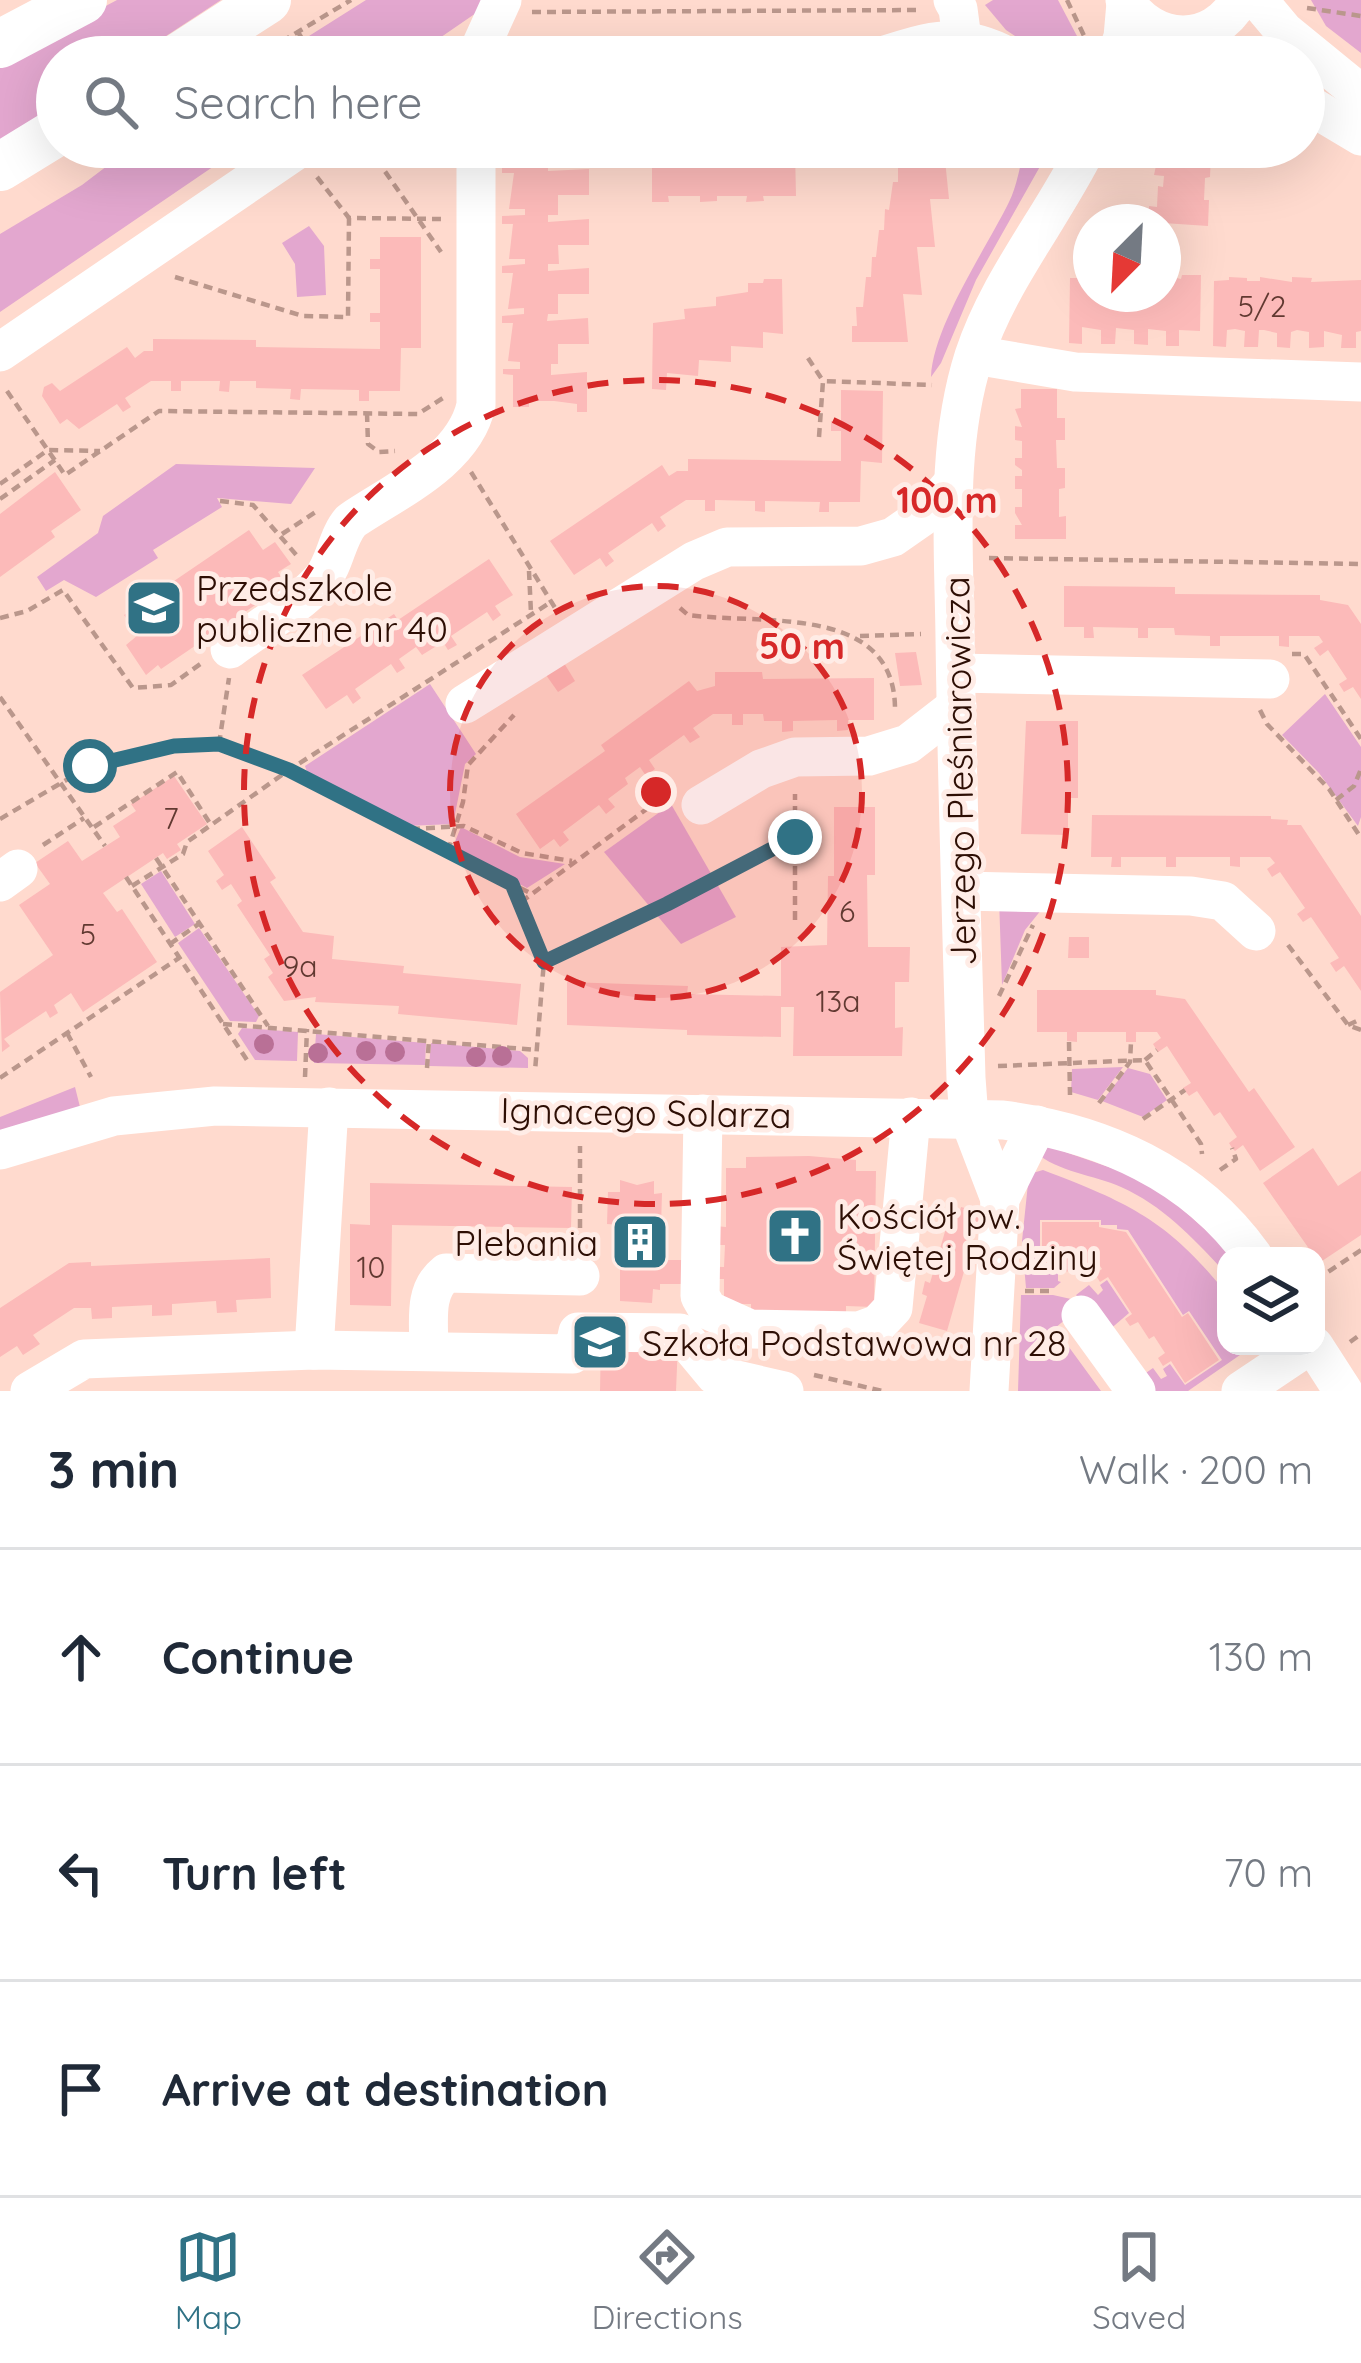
<!DOCTYPE html>
<html lang="en">
<head>
<meta charset="utf-8">
<style>
	body { margin:0; font-family:Quicksand,sans-serif; background:#f2f2f3; color:#1f2937 }
	.controls { position:absolute; right:36px; bottom:36px; display:grid; overflow:hidden; border-radius:24px; box-shadow:0 12px 48px #0002 }
	.controls button { width:108px; height:108px; display:grid; place-items:center; padding:0; border:0; border-bottom:3px solid #e0e1e3; background:#fff; color:#1f2937; font:60px sans-serif }
	.compass { position:absolute; left:1073px; top:204px; width:108px; height:108px; border-radius:50%; background:#fff; box-shadow:0 12px 48px #0002; rotate:204deg }
	.stop { position:absolute; width:36px; height:36px; margin:-27px; border:9px solid #307285; border-radius:50%; background:#fff }
	.stop.end { background:#307285; border-color:#fff; box-shadow:0 3px 12px #0008 }
	.list { margin:0; padding:0; list-style:none }
	h2 { display:flex; justify-content:space-between; align-items:center; height:156px; margin:0; padding:0 48px; font-size:51px }
	h2 small { font-size:39px; font-weight:400; color:#747a83 }
	.list li { display:grid; grid-template-columns:78px 1fr auto; gap:36px; align-items:center; box-sizing:border-box; height:216px; padding:0 48px; border-top:3px solid #e0e1e3 }
	.list b { display:block; font-size:45px; white-space:nowrap }
	.list em { font-size:39px; font-style:normal; color:#747a83 }
	.icon { flex:none; width:66px; height:66px; fill:none; stroke:currentColor; stroke-width:2; stroke-linecap:round; stroke-linejoin:round }
	.map { position:relative; flex:none; width:1361px; height:1391px; overflow:hidden }
	.search { position:absolute; background:#fff; box-shadow:0 12px 48px #0002; left:36px; right:36px; top:36px; height:132px; display:flex; align-items:center; gap:30px; box-sizing:border-box; padding:0 42px; border-radius:66px; color:#747a83; font-size:45px }
	.sheet { height:804px; background:#fff }
	nav { display:flex; justify-content:space-around; align-items:center; box-sizing:border-box; height:168px; border-top:3px solid #e0e1e3; background:#fff; font-size:33px; color:#747a83 }
	nav a { display:grid; justify-items:center; gap:6px }
	nav .on { color:#307285 }
	.map>svg:first-child { display:block }
</style>
</head>
<body>
<div class="map">
<svg width="1361" height="1391" viewBox="0 0 1361 1391">
	<rect width="100%" height="100%" fill="#ffdace"/>
	<g fill="#e3a7cf">
		<path d="M117,0H221L134,57H57V109L0,147V62Z"/>
		<path d="M366,0H495L412,57H394L389,51L379,57H321L309,36Z"/>
		<path d="M993,0H1058L1088,57H1046L1006,30L985,5Z"/>
		<path d="M1311,0H1361V53L1326,26Z"/>
		<path d="M132,147H242L0,312V234L82,185Z"/>
		<path d="M1025,147H1051L976,280L941,363L931,377C933,326 986,249 1009,202C1017,186 1020,165 1025,147Z"/>
		<path d="M309,226L324,246L326,295L297,297L295,264L282,243Z"/>
		<path d="M176,464L315,468L291,504L217,498L222,507L153,550L158,558L96,597L64,580L46,591L37,577L98,533L103,516Z"/>
		<path d="M430,684L476,754L465,764L453,824L407,826L308,775L305,766Z"/>
		<path d="M1325,694L1361,747V817L1358,826L1319,773L1282,735Z"/>
		<path d="M671,804L736,917L681,944L604,852Z"/>
		<path d="M461,827L520,857L565,864L527,888L452,849Z"/>
		<path d="M161,871L195,924L175,937L141,884Z"/>
		<path d="M999,899L1046,904L1025,930L1002,985Z"/>
		<path d="M199,928L259,1016L256,1022L230,1021L178,943Z"/>
		<path d="M242,1028L298,1032L297,1061L255,1060L238,1034Z"/>
		<path d="M316,1034L426,1043L425,1065L314,1063Z"/>
		<path d="M431,1043L520,1051L528,1058V1068L429,1066Z"/>
		<path d="M1123,1067L1098,1100L1071,1092L1072,1069Z"/>
		<path d="M1128,1068L1150,1074L1167,1100L1143,1117L1102,1101Z"/>
		<path d="M75,1087L80,1107L0,1135V1117Z"/>
		<path d="M1045,1145L1152,1182L1235,1256H1226L1222,1269C1192,1237 1162,1205 1121,1187C1094,1175 1058,1172 1035,1152Z"/>
		<path d="M1043,1170C1127,1202 1168,1220 1226,1293V1346H1253L1188,1391H1149L1140,1377L1153,1368L1161,1379L1167,1376L1163,1369L1170,1364L1185,1385L1222,1360L1189,1311L1183,1315L1128,1230L1117,1229V1225H1101V1220H1040V1265H1058V1281L1061,1282L1054,1288H1026L1022,1241L1029,1174Z"/>
		<path d="M1107,1280L1129,1313L1108,1331L1076,1295L1089,1285L1098,1295L1103,1290L1100,1285Z"/>
		<path d="M1021,1295H1053L1071,1299L1078,1309L1055,1328L1101,1391H1018Z"/>
	</g>
	<g fill="#fcbab9">
		<path d="M509,147H559L558,165H548V171L589,169V195H558V215H548V222L589,219V245H558L559,264H548V271L589,268V294H558V314H548L547,321L588,318L589,344H558V364H551V375L587,372V412H577V404L554,401H529V407H513V375L503,374V369H520V362L508,361L513,323H502V316L524,314V308L508,309L513,273H502V266L525,264V259H509L513,224H502V216L525,215V209H509L514,173H502V166L525,164V157L509,158Z"/>
		<path d="M652,147H675V151L699,147L795,150L796,196H763L764,201L746,202L747,196H717V201L700,202V196H668L669,202H652Z"/>
		<path d="M1160,147H1206V152L1211,153L1210,177L1205,178L1204,200H1209L1208,226L1148,222L1149,206L1157,207L1158,186L1163,187L1164,176L1154,175Z"/>
		<path d="M904,149L944,150L949,199H930L935,247H917L922,295L903,294L908,342H852V326H857L856,307H863L866,277H871L872,257H876L879,230H884L885,209L889,210L893,182H898V161L903,162Z"/>
		<path d="M380,237H421V348H401L400,391H369V401H359V390L301,389L300,400L290,399L291,389L256,388V381H230L229,392L219,391L220,381H181V391H171V381H151L125,398L131,407L123,412L117,404L79,429L67,419L60,424L42,396L44,387L52,383L60,391L127,347L135,358L144,351H153V339L256,340V347L380,349V322H370V313H380V269H370V259H380Z"/>
		<path d="M1085,274H1091V294H1163V275L1181,279L1182,275H1201L1200,331L1179,330V346H1166V331L1148,329V345L1134,344V330L1116,328L1115,344H1101V330L1082,327V344L1069,343L1070,278H1085Z"/>
		<path d="M1229,277L1247,278V281H1260V277L1292,282V277L1312,278L1311,282L1361,280V331L1356,332V348H1341L1342,335L1324,331V347L1309,348V332L1297,330L1291,332L1290,348L1277,347V333L1264,330H1259L1258,347H1244L1245,331L1235,329L1227,330L1226,347L1213,346L1214,281L1229,280Z"/>
		<path d="M764,279H782L783,334L763,332V348L731,346V362L699,360L698,376L667,373L666,390L652,389L653,323L685,319L684,309L716,306V297L748,292V283H763Z"/>
		<path d="M1021,389H1057V418H1065V440H1056L1057,468H1065V488L1059,489V517L1066,516V539H1015V525H1022L1015,513V507H1022V489H1015V476H1022V470L1015,465V458H1022V441L1015,440V426L1022,427L1015,409L1021,408Z"/>
		<path d="M841,390L883,391L882,463L861,461L860,502H829V512H819L820,502L765,501V512L755,511V501L715,500V511H705V500H686L660,517L666,526L658,532L652,523L608,553L614,561L606,567L600,558L574,575L550,541L662,465L669,476L677,471H688V459L841,461V431H831V421H841Z"/>
		<path d="M55,472L81,510L51,531L55,537L0,577V514Z"/>
		<path d="M249,530L263,550L275,542L291,564L278,572L286,584L161,669L158,665L146,675L126,645L138,635L124,615Z"/>
		<path d="M489,559L513,595L495,606L501,615L493,621L487,612L451,636L457,645L448,650L443,642L422,655L416,647L399,659L405,668L397,673L391,664L355,689L361,698L353,704L347,695L326,709L302,675L394,614L398,620Z"/>
		<path d="M1064,586L1175,587V594L1320,595V600L1348,605L1361,624V699L1353,687L1344,692L1339,684L1347,679L1328,650L1320,656L1314,648L1323,642L1319,636H1289V647L1279,646V636H1220V646H1210V636L1175,635L1174,628H1148V638H1138V628L1093,627L1094,638H1084V627H1064Z"/>
		<path d="M916,652L922,685L900,686L895,653Z"/>
		<path d="M564,663L575,681L558,692L546,675Z"/>
		<path d="M715,672H762L763,679L874,678V720H848V730L837,731V720L793,721V731L782,732V721H764L763,714H743V725H732V714H713L693,728L700,737L690,743L684,735L649,760L655,769L646,776L640,767L625,778L628,784L608,799L615,807L606,814L599,805L563,832L569,840L560,847L554,839L540,849L516,814L605,751L601,745L689,681L697,691L715,686Z"/>
		<path d="M1026,721H1078V798H1068V835L1021,834Z"/>
		<path d="M174,776L207,824L177,844L181,850L167,859L163,853L103,893L117,912L122,909L157,962L83,1012L71,993L54,1005L58,1013L50,1018L46,1011L4,1039L10,1046L2,1052L0,992L53,955L19,905L50,884L35,863L68,841L82,861L120,837L113,826L136,811L131,804Z"/>
		<path d="M834,807H875V875H867L868,947H910L909,982H895V1028L903,1027L902,1056H793L794,1007H781V1037L687,1035V1030L567,1025V982L688,986L687,994L781,996V947L827,945L828,876H834Z"/>
		<path d="M1092,815L1271,816V819L1288,820L1287,825H1301L1361,916V991L1344,966L1336,972L1330,963L1339,958L1311,917L1303,922L1297,914L1305,908L1280,872L1272,877L1267,869L1275,863L1270,857H1240V867L1230,866V857H1176V867H1166V857H1121V867H1111L1112,857H1091Z"/>
		<path d="M242,827L276,878L270,882L303,932L334,936L332,959L404,966L403,973L521,984L517,1025L398,1014L399,1006L315,1002L316,997L284,1001L268,977L273,973L264,959L270,955L237,905L242,901L231,884L222,890L216,881L224,875L208,851Z"/>
		<path d="M1069,937H1089V958H1068Z"/>
		<path d="M1037,990H1156V995L1185,999L1249,1092L1254,1088L1295,1147L1260,1171L1243,1145L1235,1151L1232,1148L1229,1143L1237,1137L1220,1112L1214,1116L1197,1091L1189,1096L1183,1088L1191,1083L1167,1046L1158,1052L1153,1044L1161,1038L1157,1032H1136V1042H1126V1032H1077V1042L1067,1041V1032H1037Z"/>
		<path d="M1313,1148L1338,1186L1361,1171V1235L1319,1263L1263,1183Z"/>
		<path d="M809,1156L856,1160V1171H876L874,1307L846,1306V1315L751,1314V1304H724V1279H683L682,1284H660V1290L653,1289L652,1303L620,1301V1225L607,1224L608,1192H620V1180L637,1185L654,1181V1194L662,1193L660,1260H683V1266L724,1267L725,1245H716L715,1226L726,1227V1168H746V1157Z"/>
		<path d="M370,1183L572,1187L571,1228L392,1225L391,1306L350,1305V1224L370,1225Z"/>
		<path d="M961,1207L981,1212L947,1331L919,1323L927,1296L922,1294L925,1281L930,1283L951,1211L959,1214Z"/>
		<path d="M1042,1222H1099V1227L1126,1232L1182,1317L1188,1313L1219,1360L1185,1383L1171,1361L1163,1366L1158,1358L1165,1353L1154,1336L1149,1339L1138,1322L1130,1326L1125,1319L1132,1314L1108,1277L1100,1282L1095,1274L1102,1269L1098,1263H1073V1272L1063,1271V1263H1042Z"/>
		<path d="M270,1258L271,1298L236,1300L237,1312L217,1313L216,1301L172,1304V1315L152,1316V1305L112,1307V1318L92,1319L91,1308H74L33,1335L40,1344L23,1355L17,1346L0,1357V1308L69,1263L91,1262V1266Z"/>
		<path d="M601,1340L678,1343L676,1391H600Z"/>
	</g>
	<g fill="none" stroke-linecap="round" stroke-linejoin="round">
		<g stroke="#ba978c" stroke-width="4.5" stroke-dasharray="9 6" stroke-linecap="butt">
			<path d="M1067,0L1087,42"/>
			<path d="M1307,8L1361,16"/>
			<path d="M532,12L917,10"/>
			<path d="M298,32L313,57"/>
			<path d="M256,57L351,0"/>
			<path d="M368,147L441,252"/>
			<path d="M82,162L108,147"/>
			<path d="M317,177L349,218L442,219"/>
			<path d="M175,277L303,316L348,317L349,218"/>
			<path d="M808,358L823,381"/>
			<path d="M7,391L65,475L159,411L418,414L443,398"/>
			<path d="M367,413L368,444L379,452L395,451"/>
			<path d="M819,437L823,381L932,385"/>
			<path d="M471,472L557,611"/>
			<path d="M0,484L48,450L100,451"/>
			<path d="M0,499L55,460"/>
			<path d="M220,501L253,505L299,558"/>
			<path d="M282,534L317,511"/>
			<path d="M989,558L1361,564"/>
			<path d="M529,571L531,613"/>
			<path d="M680,608L688,615C764,625 897,603 895,712"/>
			<path d="M0,618L27,611L63,590L133,688L171,685L203,662"/>
			<path d="M860,636L921,634"/>
			<path d="M1292,654H1304L1361,739"/>
			<path d="M0,697L105,846"/>
			<path d="M1260,710L1267,724L1329,789L1361,838"/>
			<path d="M219,744L229,678"/>
			<path d="M1336,800L1354,786L1361,769"/>
			<path d="M0,819L90,766L174,746L219,744L289,770L532,894"/>
			<path d="M94,827L177,772L211,825"/>
			<path d="M411,829L464,826L522,853L572,861"/>
			<path d="M43,845L84,818"/>
			<path d="M448,851L463,802L468,765L514,715"/>
			<path d="M156,858L268,1026"/>
			<path d="M126,877L249,1063"/>
			<path d="M512,884L544,961L535,1071"/>
			<path d="M132,886L183,854L187,842L289,770L551,602"/>
			<path d="M521,902L671,791"/>
			<path d="M795,920V794"/>
			<path d="M170,944L200,923"/>
			<path d="M1288,945L1348,1025L1361,1030"/>
			<path d="M544,961L667,904L795,837"/>
			<path d="M999,996L1033,925"/>
			<path d="M223,1024L536,1050"/>
			<path d="M1348,1025L1361,1019"/>
			<path d="M67,1033L91,1077"/>
			<path d="M1069,1042L1070,1095"/>
			<path d="M1145,1060L1157,1050"/>
			<path d="M998,1066L1145,1060L1201,1144L1202,1154"/>
			<path d="M427,1068L429,1040"/>
			<path d="M305,1077L307,1029"/>
			<path d="M0,1078L179,958"/>
			<path d="M1099,1103L1130,1062L1131,1042"/>
			<path d="M1143,1119L1185,1090"/>
			<path d="M1220,1170L1236,1159L1232,1148"/>
			<path d="M580,1243V1146"/>
			<path d="M1316,1280L1361,1250"/>
			<path d="M1025,1291H1055"/>
			<path d="M1350,1342L1361,1334"/>
			<path d="M814,1375L882,1391"/>
		</g>
		<g stroke="#fff" stroke-width="39">
			<path d="M953,0L958,9L962,39"/>
			<path d="M1125,0C1152,45 1213,48 1239,0"/>
			<path d="M1258,0L1284,31L1361,94"/>
			<path d="M447,57H662"/>
			<path d="M476,57L502,0"/>
			<path d="M879,57C929,41 960,30 1009,57"/>
			<path d="M1116,57L1123,37L1126,3"/>
			<path d="M1304,102L1361,136"/>
			<path d="M0,352L301,147"/>
			<path d="M975,355L1075,372L1361,382"/>
			<path d="M230,649C259,627 297,607 321,580C336,563 336,538 351,521C395,491 464,461 476,405V147"/>
			<path d="M956,673L1270,679"/>
			<path d="M465,704L694,561L727,547L861,546L893,537L926,514L953,483"/>
			<path d="M701,805L761,769L795,757L869,756L908,744L957,706"/>
			<path d="M0,882L18,869"/>
			<path d="M962,891L1191,896L1223,901L1256,931"/>
			<path d="M703,1114L700,1296L708,1310L750,1329L859,1331L878,1324L893,1308L911,1117"/>
			<path d="M0,1150L114,1116L215,1106L1003,1120C1102,1133 1194,1173 1253,1256"/>
			<path d="M1000,1199L969,1118L966,1078C962,932 957,785 955,638C954,544 945,447 974,356C999,280 1052,218 1087,147"/>
			<path d="M1081,1315L1136,1391"/>
			<path d="M1314,1346L1343,1391"/>
			<path d="M314,1350L329,1107"/>
			<path d="M429,1350C429,1322 423,1291 446,1273L580,1276"/>
			<path d="M30,1391L84,1359L314,1350L573,1354L578,1332L680,1333L715,1375L784,1391"/>
			<path d="M989,1391L1000,1199L1037,1125"/>
			<path d="M1241,1391L1308,1346"/>
		</g>
		<g stroke="#fff" stroke-width="48">
			<path d="M0,44L83,0"/>
			<path d="M179,57L267,0"/>
			<path d="M0,167L57,132"/>
		</g>
	</g>
	<g fill="#b97096">
		<circle cx="264" cy="1044" r="10"/>
		<circle cx="366" cy="1051" r="10"/>
		<circle cx="395" cy="1052" r="10"/>
		<circle cx="318" cy="1053" r="10"/>
		<circle cx="502" cy="1056" r="10"/>
		<circle cx="476" cy="1057" r="10"/>
	</g>
	<g fill="none" stroke-linecap="round" stroke-linejoin="round">
		<path stroke="#307285" stroke-width="15" d="M90,766L174,746L219,744L289,770L512,884L544,962L667,904L795,837"/>
	</g>
	<circle cx="656" cy="792" r="206" fill="#d62828" fill-opacity=".12"/>
	<g fill="none" stroke="#d62828" stroke-width="6" stroke-dasharray="21 15">
		<circle cx="656" cy="792" r="206"/>
		<circle cx="656" cy="792" r="412"/>
	</g>
	<defs>
		<symbol id="school-square" viewBox="-11 -11 22 22"><rect x="-9" y="-9" width="18" height="18" rx="4" fill="#307285" stroke="#ffece6"/><path d="M0-5L7-2L0 1L-7-2ZM-4 1L0 2.5L4 1V4Q0 6-4 4Z" fill="#fff"/></symbol>
		<symbol id="church-square" viewBox="-11 -11 22 22"><rect x="-9" y="-9" width="18" height="18" rx="4" fill="#307285" stroke="#ffece6"/><path d="M-1.2-6h2.4v3.5h3.3v2.4h-3.3V6h-2.4V-.1h-3.3v-2.4h3.3Z" fill="#fff"/></symbol>
		<symbol id="building-square" viewBox="-11 -11 22 22"><rect x="-9" y="-9" width="18" height="18" rx="4" fill="#307285" stroke="#ffece6"/><path d="M-4-6H4V6H1V3H-1V6H-4ZM-2.5-4.3h1.7v1.8h-1.7ZM.8-4.3h1.7v1.8H.8ZM-2.5-1h1.7V.8h-1.7ZM.8-1h1.7V.8H.8Z" fill="#fff"/></symbol>
	</defs>
	<g fill-rule="evenodd">
		<use href="#school-square" x="121" y="575" width="66" height="66"/>
		<use href="#church-square" x="762" y="1203" width="66" height="66"/>
		<use href="#building-square" x="607" y="1209" width="66" height="66"/>
		<use href="#school-square" x="567" y="1309" width="66" height="66"/>
	</g>
	<g text-anchor="middle" dominant-baseline="central" stroke-width="10" stroke-linejoin="round" paint-order="stroke">
		<g font-size="30" fill="#613931">
			<text x="1262" y="306">5/2</text>
			<text x="171" y="818">7</text>
			<text x="847" y="911">6</text>
			<text x="88" y="934">5</text>
			<text x="300" y="966">9a</text>
			<text x="838" y="1001">13a</text>
			<text x="371" y="1267">10</text>
		</g>
		<g font-size="36" fill="#2d0e04" stroke="#ffece6" text-anchor="start">
			<text x="196" y="587">Przedszkole<tspan x="196" dy="41">publiczne nr 40</tspan></text>
			<text x="837" y="1215">Kościół pw.<tspan x="837" dy="41">Świętej Rodziny</tspan></text>
			<text x="598" y="1242" text-anchor="end">Plebania</text>
			<text x="642" y="1342">Szkoła Podstawowa nr 28</text>
		</g>
		<g font-size="36" fill="#2d0e04" stroke="#ffece6">
			<text transform="translate(959 771) rotate(-91)">Jerzego Pleśniarowicza</text>
			<text transform="translate(646 1112) rotate(1)">Ignacego Solarza</text>
		</g>
	</g>
	<circle cx="656" cy="792" r="18" fill="#d62828" stroke="#ffece6" stroke-width="6"/>
	<g font-size="36" text-anchor="middle" font-weight="bold" fill="#d62828" stroke="#ffece6" stroke-width="10" stroke-linejoin="round" paint-order="stroke">
		<text x="947" y="513">100 m</text>
		<text x="802" y="659">50 m</text>
	</g>
</svg>
<div class="controls">
<button><svg class="icon" aria-label="layers" viewBox="0 0 24 24"><path d="M12 4l9 5-9 5-9-5zM3 14l9 5 9-5"/></svg></button>
</div>
<svg class="compass" viewBox="-18 -18 36 36"><path d="M0-13l5 13h-10z" fill="#e53935"/><path d="M0 13l5-13h-10z" fill="#747a83"/></svg>
<div class="stop" style="left:90px;top:766px"></div>
<div class="stop end" style="left:795px;top:837px"></div>
<div class="search"><svg class="icon" aria-label="search" viewBox="0 0 24 24"><circle cx="10" cy="10" r="6"/><path d="M15 15l6 6"/></svg>Search here</div>
</div>
<section class="sheet">
<h2>3 min<small>Walk · 200 m</small></h2>
<ul class="list">
<li><svg class="icon" aria-label="ahead" viewBox="0 0 24 24"><path d="M12 20V5M6 11l6-6 6 6"/></svg><div><b>Continue</b></div><em>130 m</em></li>
<li><svg class="icon" aria-label="left" viewBox="0 0 24 24"><path d="M17 20v-9H6M10 6l-5 5 5 5"/></svg><div><b>Turn left</b></div><em>70 m</em></li>
<li><svg class="icon" aria-label="arrive" viewBox="0 0 24 24"><path d="M6 21V4h12l-3 4 3 4H6"/></svg><div><b>Arrive at destination</b></div></li>
</ul>
</section>
<nav>
<a class="on"><svg class="icon" aria-label="map" viewBox="0 0 24 24"><path d="M3 6l6-2 6 2 6-2v14l-6 2-6-2-6 2zM9 4v14M15 6v14"/></svg>Map</a>
<a><svg class="icon" aria-label="directions" viewBox="0 0 24 24"><path d="M12 3l9 9-9 9-9-9zM9 14v-3h6M13 9l2 2-2 2"/></svg>Directions</a>
<a><svg class="icon" aria-label="saved" viewBox="0 0 24 24"><path d="M7 4h10v16l-5-4-5 4z"/></svg>Saved</a>
</nav>
</body>
</html>
